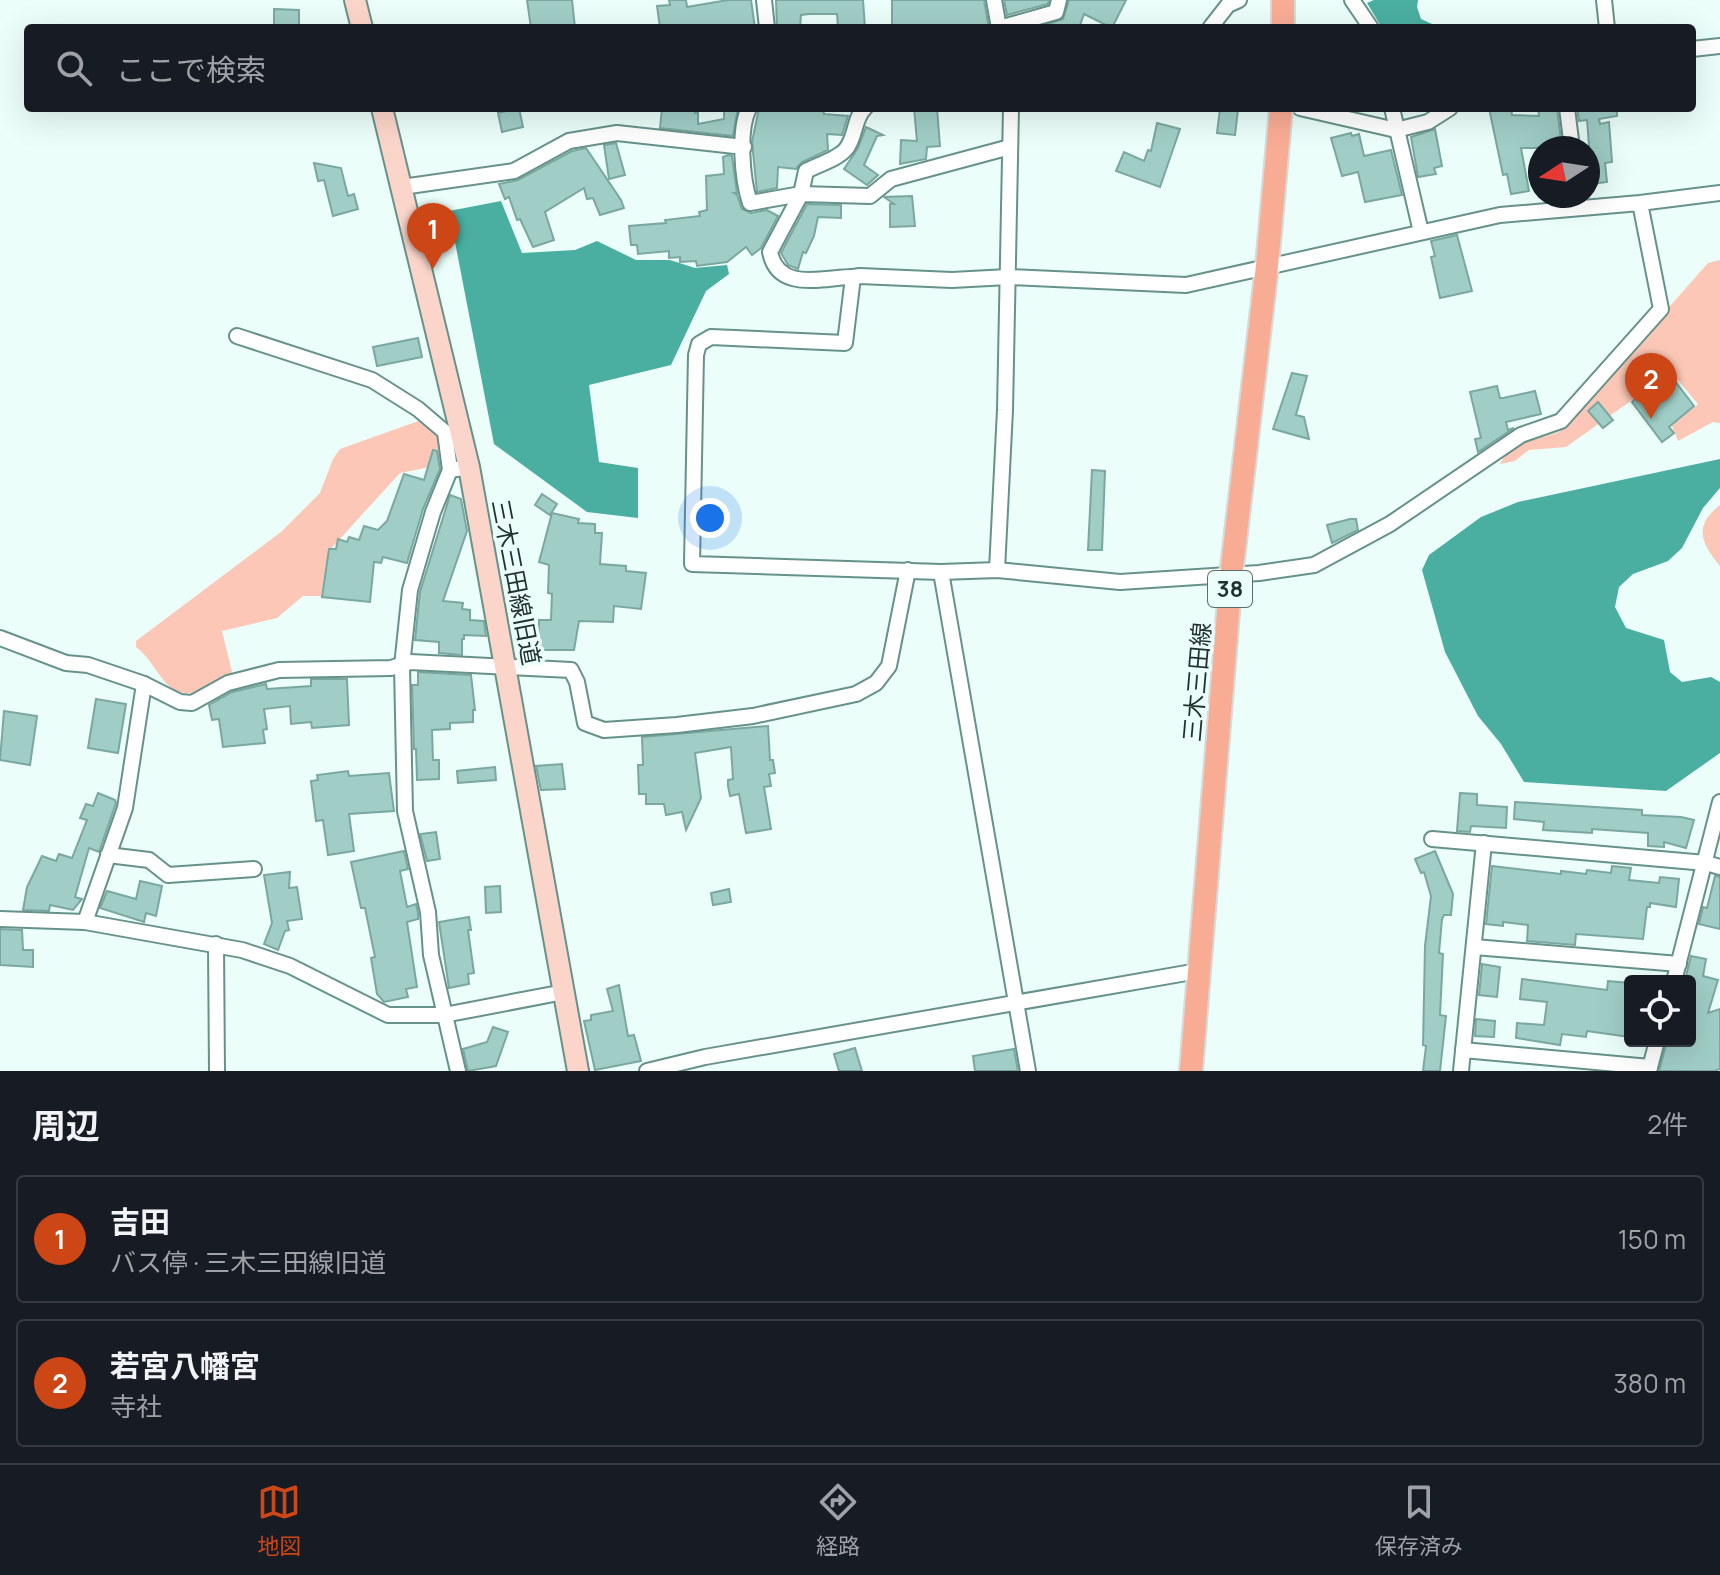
<!DOCTYPE html>
<html lang="ja">
<head>
<meta charset="utf-8">
<style>
	body { margin:0; font-family:Manrope,"Noto Sans JP",sans-serif; background:#242831; color:#f1f3f6 }
	.controls { position:absolute; right:24px; bottom:24px; display:grid; overflow:hidden; border-radius:8px; box-shadow:0 8px 32px #0002 }
	.controls button { width:72px; height:72px; display:grid; place-items:center; padding:0; border:0; border-bottom:2px solid #363941; background:#171b24; color:#f1f3f6; font:40px sans-serif }
	.compass { position:absolute; left:1528px; top:136px; width:72px; height:72px; border-radius:50%; background:#171b24; box-shadow:0 8px 32px #0002; rotate:258deg }
	.you { position:absolute; left:710px; top:518px; width:28px; height:28px; margin:-20px; border:6px solid #fff; border-radius:50%; background:#1a73e8; box-shadow:0 0 0 12px #1a73e833 }
	.badge { display:grid; place-items:center; width:52px; height:52px; border-radius:50%; background:#cd4616; color:#fff; font-size:26px; font-weight:700 }
	.pin { position:absolute; translate:-50% -66px; filter:drop-shadow(0 2px 4px #0008) }
	.pin::after { content:''; position:absolute; top:42px; width:28px; height:24px; background:inherit; clip-path:polygon(0 0,100% 0,50% 100%) }
	.list { margin:0; padding:0; list-style:none }
	h2 { display:flex; justify-content:space-between; align-items:center; height:104px; margin:0; padding:0 32px; font-size:34px }
	h2 small { font-size:26px; font-weight:400; color:#9ea1a6 }
	.list li { display:grid; grid-template-columns:52px 1fr auto; gap:24px; align-items:center; box-sizing:border-box; height:128px; margin:0 16px 16px; padding:0 16px; border:2px solid #363941; border-radius:8px }
	.list b { display:block; font-size:30px; white-space:nowrap }
	.list p { margin:0; font-size:26px; white-space:nowrap; color:#9ea1a6 }
	.list em { font-size:26px; font-style:normal; color:#9ea1a6 }
	.icon { flex:none; width:44px; height:44px; fill:none; stroke:currentColor; stroke-width:2; stroke-linecap:round; stroke-linejoin:round }
	.map { position:relative; flex:none; width:1720px; height:1071px; overflow:hidden }
	.search { position:absolute; background:#171b24; box-shadow:0 8px 32px #0002; left:24px; right:24px; top:24px; height:88px; display:flex; align-items:center; gap:20px; box-sizing:border-box; padding:0 28px; border-radius:8px; color:#9ea1a6; font-size:30px }
	.sheet { height:392px; background:#171b24 }
	nav { display:flex; justify-content:space-around; align-items:center; box-sizing:border-box; height:112px; border-top:2px solid #363941; background:#171b24; font-size:22px; color:#9ea1a6 }
	nav a { display:grid; justify-items:center; gap:4px }
	nav .on { color:#cd4616 }
	.map>svg:first-child { display:block }
</style>
</head>
<body>
<div class="map">
<svg width="1720" height="1071" viewBox="0 0 1720 1071">
	<rect width="100%" height="100%" fill="#ebfefa"/>
	<g fill="#fcc7b6">
		<path d="M1720,260V423L1713,422L1678,441L1672,426L1698,404L1677,379L1649,404L1635,398L1566,447L1529,450L1515,461L1500,464L1510,447L1559,432L1708,263Z"/>
		<path d="M424,419L437,433L445,464L400,473L328,552L321,596H303L277,618L222,631L233,676C217,686 185,703 169,686C155,672 153,661 136,647V641L281,532L320,493L333,459L340,449Z"/>
		<path d="M1720,505V566C1701,543 1693,526 1720,505Z"/>
	</g>
	<g fill="#4aafa0">
		<path d="M1374,0H1418L1417,7L1421,19L1441,28H1382L1367,3Z"/>
		<path d="M501,201L522,253L575,250L597,241L636,260H670L695,268L727,265L729,274L706,291L671,365L589,385L599,462L638,468V518L587,512L494,444L449,211Z"/>
		<path d="M1720,459V488L1703,508L1682,548L1668,561L1633,574L1619,587L1615,607L1626,628L1664,640L1670,672L1682,682L1711,677L1720,682V753L1666,791L1524,782L1501,744L1478,716L1445,652L1422,570L1429,555L1481,517L1518,502Z"/>
	</g>
	<g fill="#a0cec6" stroke="#7aa79f" stroke-width="2">
		<path d="M527,0H572L575,28H531Z"/>
		<path d="M669,0H686L687,7L728,0H751L755,28H660L657,6L670,5Z"/>
		<path d="M776,0H863L865,28H838L837,14H809L801,15L800,28H777Z"/>
		<path d="M892,0H984L989,28H892Z"/>
		<path d="M1004,0H1049L1048,4L1007,15Z"/>
		<path d="M1069,0H1126L1112,28L1084,14L1079,28H1036L1063,19Z"/>
		<path d="M274,9L299,10V28H274Z"/>
		<path d="M519,108L523,127L502,132L498,113Z"/>
		<path d="M662,108H695V113H698V124L724,119V108H738L733,136L660,128Z"/>
		<path d="M759,108H823L824,114L848,116L842,135L827,134L828,150L802,162L796,169L778,167L777,188L757,192L752,142Z"/>
		<path d="M914,108H937L940,146L927,147L926,159L900,164L901,140L917,141Z"/>
		<path d="M1220,108L1238,110L1235,135L1217,133Z"/>
		<path d="M1489,108H1511L1512,115L1539,116L1538,108H1557L1562,148H1521L1529,191L1511,194L1507,174L1503,175Z"/>
		<path d="M1577,108H1617V116L1599,119L1600,124L1609,122L1612,162L1605,163L1607,182L1592,184L1587,120L1579,121Z"/>
		<path d="M1157,123L1180,129L1160,187L1116,171L1124,152L1144,161L1148,150L1151,151Z"/>
		<path d="M866,127L883,135L877,136L864,165L878,175L867,185L844,169L858,148Z"/>
		<path d="M1435,129L1442,166L1434,168L1436,174L1418,177L1411,137Z"/>
		<path d="M1351,133L1352,136L1359,134L1364,156L1391,150L1402,195L1365,202L1358,172L1342,176L1331,138Z"/>
		<path d="M616,143L625,175L609,179L604,145Z"/>
		<path d="M586,148L621,200L624,208L600,215L593,198L587,199L584,188L545,212L554,240L533,247L520,219L517,220L509,197L505,199L499,184L518,180L572,151Z"/>
		<path d="M728,155L732,156L737,193H734L737,195L742,209L751,213L767,210L778,216L761,248L752,255L746,247L727,262L697,266L696,261L680,262V257L669,258V251L638,254L637,245H631L629,226L666,223L665,220L700,216L699,212L707,210L706,176L724,174L723,157Z"/>
		<path d="M314,163L341,168L348,196L354,194L358,209L333,216L324,180L318,181Z"/>
		<path d="M912,196L915,226L890,227V204H894L884,197Z"/>
		<path d="M807,204L841,205V218L818,217L814,236L806,253L803,252L798,269L788,265L781,253Z"/>
		<path d="M1457,235L1472,291L1440,298L1431,257L1435,256L1431,241Z"/>
		<path d="M418,338L422,357L377,366L373,347Z"/>
		<path d="M1292,373L1307,376L1296,415L1304,417L1309,439L1273,429Z"/>
		<path d="M1675,381L1694,406L1669,427L1674,433L1662,442L1632,402L1641,393L1648,401Z"/>
		<path d="M1497,386L1500,398H1503L1535,391L1541,414L1506,422L1508,430L1514,428L1478,452L1475,439L1481,438L1470,392Z"/>
		<path d="M1598,402L1613,420L1603,428L1588,411Z"/>
		<path d="M433,450L437,451L440,469L423,509L407,563L383,557L381,563L374,562L370,602L322,597L329,549H336L338,539L347,542L349,537L359,540L364,526L378,530L387,521L404,474L424,480Z"/>
		<path d="M1092,470L1105,471L1102,550H1088Z"/>
		<path d="M542,494L557,504L550,515L535,505Z"/>
		<path d="M450,495L461,499L467,531L443,601L463,603L462,609L470,610V620L484,621L486,636L464,635V639H462V655L439,653V642L415,640L420,592Z"/>
		<path d="M552,513L579,519L578,523L595,524V533H602L600,564L626,566V571L646,573L641,609L614,606L613,622L579,621L574,650H538L539,620H551L552,594L548,593L549,565L539,562Z"/>
		<path d="M1350,519H1356L1358,530L1332,543L1327,525Z"/>
		<path d="M418,672L471,675L475,710H473V722L450,723V729L432,730L433,760H439V779L417,780L416,749H414L412,685H418Z"/>
		<path d="M311,679H347L349,725L312,728L311,722L291,724L290,706L264,709L267,729L263,730L265,743L223,747L219,719L212,720L209,705L232,692L266,684L267,689L311,686Z"/>
		<path d="M96,699L126,704L118,753L88,748Z"/>
		<path d="M4,711L37,716L30,765L0,760Z"/>
		<path d="M768,726L770,760H773L775,773L769,774L771,786L764,787L771,829L746,833L739,794L730,796L728,786V780L733,779L731,747L695,753L701,798L686,830L682,812L666,815L664,804H646V794H639L638,765H643L642,737Z"/>
		<path d="M562,764L565,789L541,790L536,766Z"/>
		<path d="M495,767L496,780L458,783L457,771Z"/>
		<path d="M348,771L349,776L389,773L394,811L349,814L354,851L328,855L323,820L316,821L311,781L318,780L317,775Z"/>
		<path d="M98,793L115,800L116,803L99,852L89,848L75,897L82,899L73,910L50,905L49,911L23,910L27,887L42,856L56,861L59,854L72,858L87,820L80,818L86,804L93,806Z"/>
		<path d="M1460,793L1477,794V805L1507,807L1506,828L1471,826L1470,832L1457,831Z"/>
		<path d="M1515,802L1642,810V815L1681,817L1694,820L1686,848L1664,842V847L1648,846V833L1592,829V833L1543,830L1544,822L1514,819Z"/>
		<path d="M436,832L440,859L427,861L420,834Z"/>
		<path d="M404,851L408,869L400,871L407,907L416,904L418,913V919L407,922L417,987L406,989L408,997L384,1002L377,994L371,958L375,957L365,908H361L351,862Z"/>
		<path d="M1435,851L1453,894L1451,915H1444L1442,919L1439,953L1443,954L1440,1015L1446,1016L1440,1071H1423L1426,1046L1423,1045L1425,946L1431,896L1424,872L1421,873L1415,859Z"/>
		<path d="M1492,866L1561,874V871L1586,874L1587,870L1611,873L1612,866L1631,868L1629,880L1659,883L1660,877L1679,879L1676,907L1650,903V907H1647L1643,939L1576,934L1575,945L1527,941L1528,925L1503,922V926L1486,924Z"/>
		<path d="M290,872L289,888L297,887L302,919L287,921L289,930L285,931L278,950L264,944L272,923L264,875Z"/>
		<path d="M1715,876L1720,877V929L1699,924L1703,907L1707,908Z"/>
		<path d="M140,881L162,886L156,916L146,913L144,922L100,908L107,891L136,899Z"/>
		<path d="M500,886L501,912L486,913L485,887Z"/>
		<path d="M729,889L731,902L713,905L711,893Z"/>
		<path d="M469,917L471,930H468L474,973L468,974L469,984L449,988L439,922Z"/>
		<path d="M0,929L22,930L23,950H33V967L0,965Z"/>
		<path d="M1691,956L1706,959L1703,976L1718,980L1708,1013L1720,1009V1069L1714,1071H1659L1667,1041H1690V976H1686Z"/>
		<path d="M1482,964L1500,967L1497,997L1479,995Z"/>
		<path d="M1522,979L1607,990L1608,981L1630,983V1037L1587,1031L1586,1037L1562,1034L1560,1045L1516,1038L1517,1023L1544,1025L1547,1002L1520,999Z"/>
		<path d="M619,985L628,1036L634,1035L641,1061L595,1070L584,1021L591,1020V1015L613,1011L607,989Z"/>
		<path d="M1476,1019L1495,1021L1494,1037L1475,1036Z"/>
		<path d="M493,1027L508,1032L496,1066L468,1071L463,1049L487,1042Z"/>
		<path d="M855,1048L862,1071H839L834,1054Z"/>
		<path d="M1014,1049L1018,1071H975L973,1056Z"/>
	</g>
	<g fill="none" stroke-linecap="round" stroke-linejoin="round">
		<defs>
			<g id="street">
				<path d="M764,0L767,28"/>
				<path d="M994,0L999,28"/>
				<path d="M1352,0L1371,28"/>
				<path d="M1604,0L1607,28"/>
				<path d="M999,28L1056,12L1059,0"/>
				<path d="M1210,28L1228,5L1239,0"/>
				<path d="M1692,49L1720,46"/>
				<path d="M749,108C738,130 742,179 750,203L801,194L870,196L891,179L1010,147"/>
				<path d="M1300,108L1396,130L1428,122L1450,108"/>
				<path d="M1392,108L1421,232"/>
				<path d="M1567,108L1572,148"/>
				<path d="M402,187L514,171L569,141L617,133L744,147"/>
				<path d="M1640,203L1661,309L1561,421L1521,435L1390,524L1314,565L1259,573L1120,582L997,570L941,572L692,564L696,355L699,344L711,337L845,343L853,277L860,276L952,280L1008,277L1186,285L1500,215L1640,203L1720,193"/>
				<path d="M853,277C824,277 778,293 770,252L801,194L806,171C817,165 838,159 846,149C856,137 854,117 865,108"/>
				<path d="M237,336L372,380L418,409L445,432L450,470"/>
				<path d="M997,570L1005,410L1011,108"/>
				<path d="M941,572L1028,1071"/>
				<path d="M0,638L66,663L88,665L144,684L180,702L192,703L228,683L279,670L391,668L410,662L571,670L577,682L585,723L604,730L677,725L753,716L856,694L876,683L889,666L908,570"/>
				<path d="M1432,839L1706,863L1720,867"/>
				<path d="M108,855L149,860L168,875L254,869"/>
				<path d="M0,919L85,922L242,950L290,966L388,1015H444L564,992"/>
				<path d="M85,922L125,808L144,684"/>
				<path d="M216,944L217,1071"/>
				<path d="M1474,947L1679,964"/>
				<path d="M1674,981L1720,802"/>
				<path d="M1463,1050L1650,1067"/>
				<path d="M458,1071L431,955L428,912L405,811L402,666L410,590L433,512L450,470L469,467"/>
				<path d="M647,1071L705,1057L1198,971"/>
				<path d="M1461,1071L1484,843"/>
				<path d="M1649,1071L1657,1041"/>
			</g>
			<g id="secondary">
				<path d="M355,0L362,28"/>
				<path d="M382,108L469,467L578,1071"/>
			</g>
			<g id="primary">
				<path d="M1283,28V0"/>
				<path d="M1191,1071L1231,576L1267,266L1281,108"/>
			</g>
		</defs>
		<use href="#street" stroke="#66928a" stroke-width="18"/>
		<use href="#secondary" stroke="#66928a" stroke-width="24"/>
		<use href="#primary" stroke="#d6dad9" stroke-width="26"/>
		<use href="#street" stroke="#fff" stroke-width="14"/>
		<use href="#secondary" stroke="#fcd5ca" stroke-width="20"/>
		<use href="#primary" stroke="#f9ac94" stroke-width="22"/>
	</g>
	<g text-anchor="middle" dominant-baseline="central" stroke-width="7" stroke-linejoin="round" paint-order="stroke">
		<rect fill="#ebfefa" stroke="#5c6e6a" stroke-width="2" x="1208" y="571" width="44" height="36" rx="6"/>
		<g font-size="22" font-weight="bold" fill="#1e312d">
			<text x="1230" y="589">38</text>
		</g>
		<g font-size="24" fill="#1e312d" stroke="#ebfefa">
			<text transform="translate(517 582) rotate(79)">三木三田線旧道</text>
			<text transform="translate(1196 682) rotate(-85)">三木三田線</text>
		</g>
	</g>
</svg>
<div class="controls">
<button><svg class="icon" aria-label="locate" viewBox="0 0 24 24"><circle cx="12" cy="12" r="6"/><path d="M12 2v4M12 18v4M2 12h4M18 12h4"/></svg></button>
</div>
<svg class="compass" viewBox="-18 -18 36 36"><path d="M0-13l5 13h-10z" fill="#e53935"/><path d="M0 13l5-13h-10z" fill="#9ea1a6"/></svg>
<div class="you"></div>
<div class="pin badge" style="left:433px;top:269px">1</div>
<div class="pin badge" style="left:1651px;top:419px">2</div>
<div class="search"><svg class="icon" aria-label="search" viewBox="0 0 24 24"><circle cx="10" cy="10" r="6"/><path d="M15 15l6 6"/></svg>ここで検索</div>
</div>
<section class="sheet">
<h2>周辺<small>2件</small></h2>
<ul class="list">
<li><span class="badge">1</span><div><b>吉田</b><p>バス停 · 三木三田線旧道</p></div><em>150 m</em></li>
<li><span class="badge">2</span><div><b>若宮八幡宮</b><p>寺社</p></div><em>380 m</em></li>
</ul>
</section>
<nav>
<a class="on"><svg class="icon" aria-label="map" viewBox="0 0 24 24"><path d="M3 6l6-2 6 2 6-2v14l-6 2-6-2-6 2zM9 4v14M15 6v14"/></svg>地図</a>
<a><svg class="icon" aria-label="directions" viewBox="0 0 24 24"><path d="M12 3l9 9-9 9-9-9zM9 14v-3h6M13 9l2 2-2 2"/></svg>経路</a>
<a><svg class="icon" aria-label="saved" viewBox="0 0 24 24"><path d="M7 4h10v16l-5-4-5 4z"/></svg>保存済み</a>
</nav>
</body>
</html>
